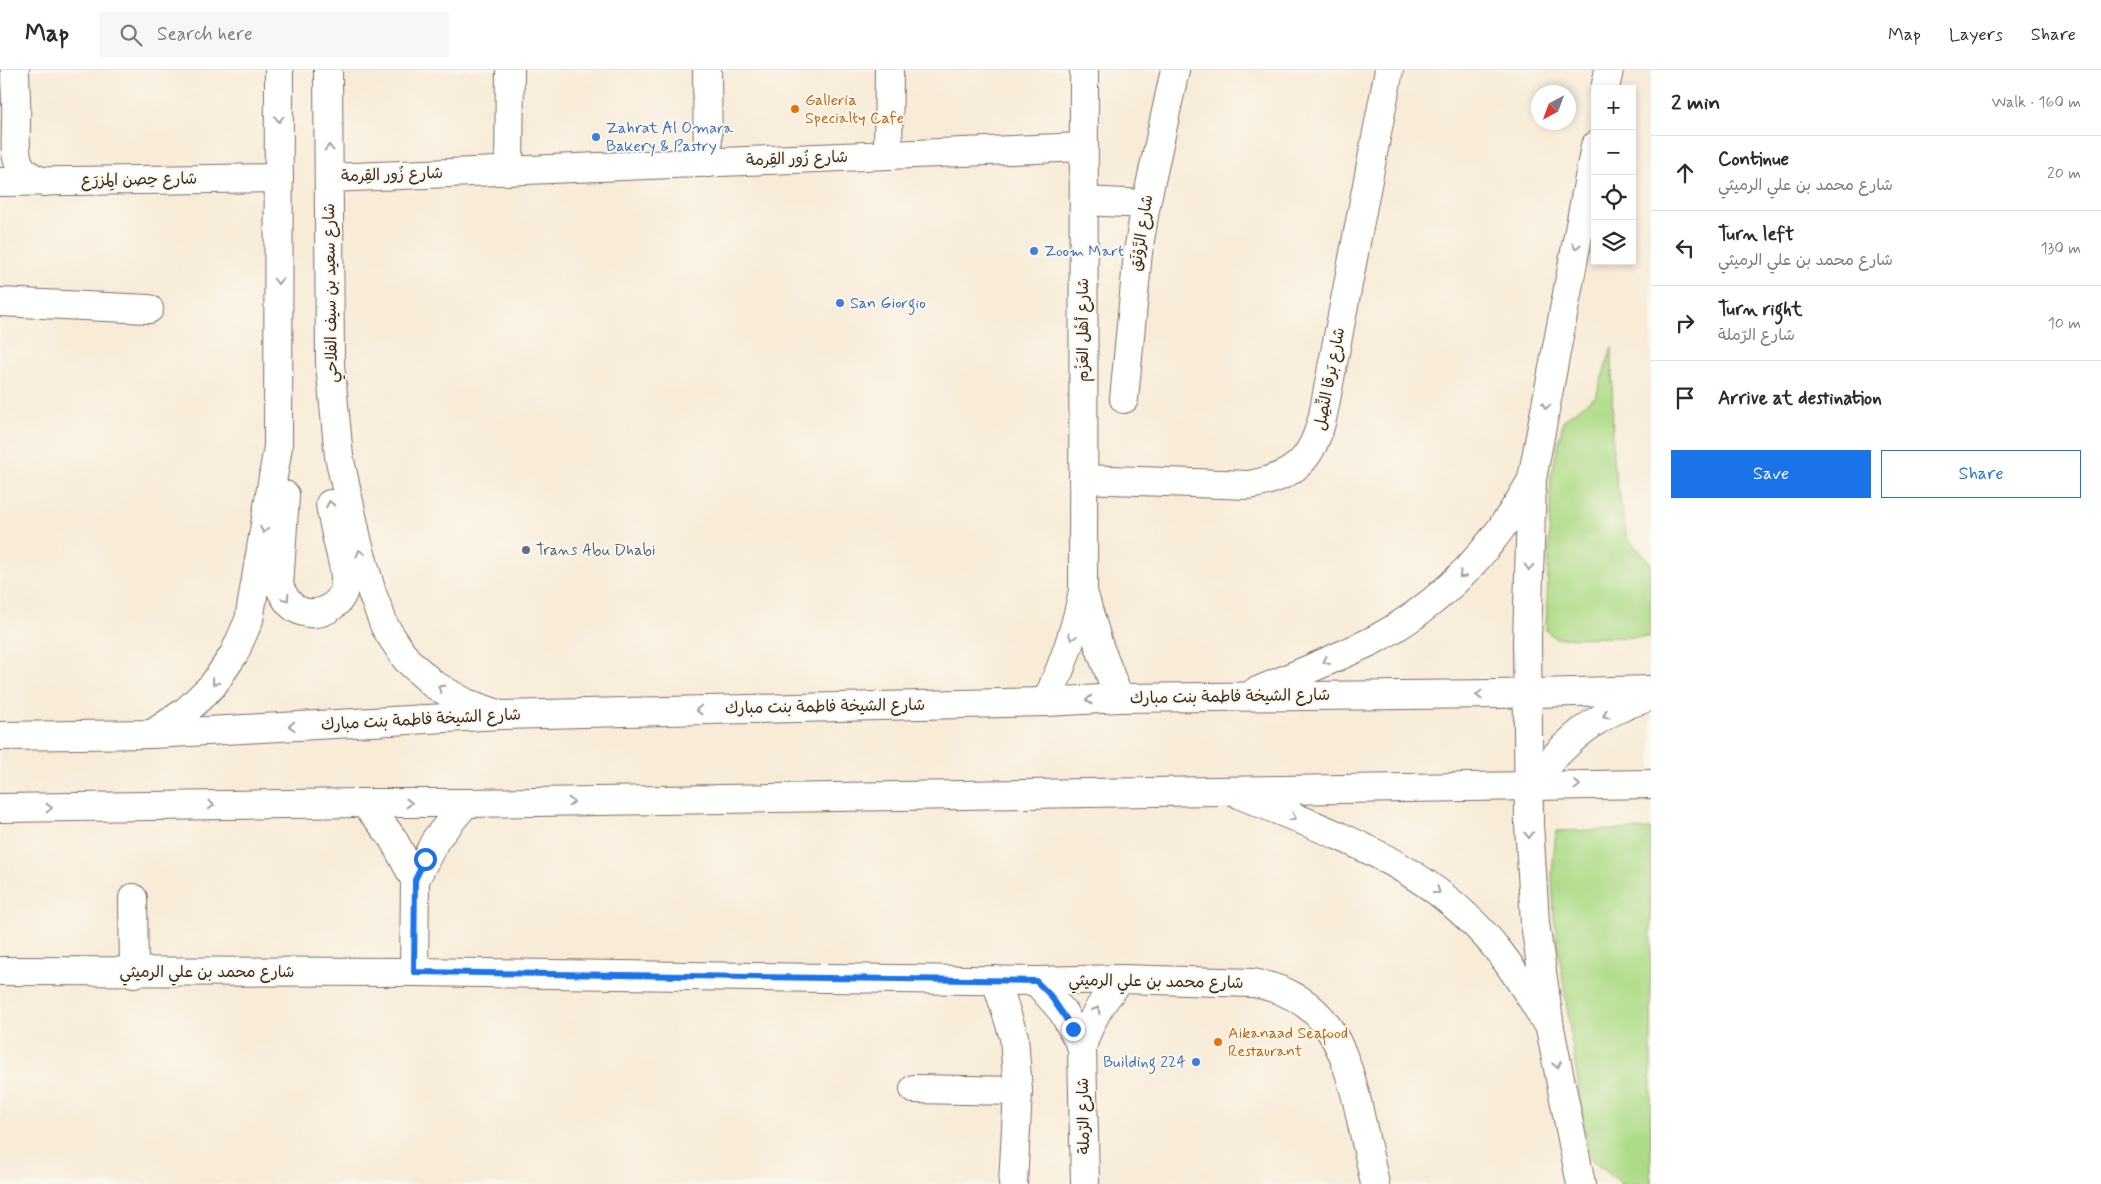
<!DOCTYPE html>
<html lang="en">
<head>
<meta charset="utf-8">
<style>
	body { margin:0; font-family:Mynerve,"Playpen Sans Arabic",sans-serif; background:#f7f7f7; color:#2b2b33 }
	.controls { position:absolute; right:15px; top:15px; display:grid; overflow:hidden; border-radius:0px; box-shadow:0 2px 8px #0003 }
	.controls button { width:45px; height:45px; display:grid; place-items:center; padding:0; border:0; border-bottom:1px solid #e1e1e2; background:#fff; color:#2b2b33; font:25px sans-serif }
	.compass { position:absolute; left:1531px; top:15px; width:45px; height:45px; border-radius:50%; background:#fff; box-shadow:0 2px 8px #0003; rotate:221deg }
	.stop { position:absolute; width:15px; height:15px; margin:-11px; border:4px solid #1a73e8; border-radius:50%; background:#fff }
	.stop.end { background:#1a73e8; border-color:#fff; box-shadow:0 1px 5px #0008 }
	.list { margin:0; padding:0; list-style:none }
	h2 { display:flex; justify-content:space-between; align-items:center; height:65px; margin:0; padding:0 20px; font-size:21px }
	h2 small { font-size:16px; font-weight:400; color:#7c7c81 }
	.list li { display:grid; grid-template-columns:32px 1fr auto; gap:15px; align-items:center; box-sizing:border-box; height:75px; padding:0 20px; border-top:1px solid #e1e1e2 }
	.list b { display:block; font-size:19px; white-space:nowrap }
	.list p { margin:0; font-size:16px; white-space:nowrap; color:#7c7c81 }
	.list em { font-size:16px; font-style:normal; color:#7c7c81 }
	.actions { display:flex; gap:10px; padding:15px 20px }
	.actions a { flex:1; padding:11px 0; border:1px solid #1a73e8; border-radius:0px; text-align:center; font-size:18px; color:#1a73e8 }
	.actions .main { background:#1a73e8; color:#fff }
	.icon { flex:none; width:28px; height:28px; fill:none; stroke:currentColor; stroke-width:2; stroke-linecap:round; stroke-linejoin:round }
	.map { position:relative; flex:none; width:1651px; height:1114px; overflow:hidden }
	header { display:flex; align-items:center; gap:30px; box-sizing:border-box; height:70px; padding:0 25px; background:#fff; border-bottom:1px solid #e1e1e2 }
	header strong { font-size:24px }
	nav { display:flex; gap:28px; margin-inline-start:auto; font-size:18px }
	.search { width:350px; height:45px; background:#f7f7f7; display:flex; align-items:center; gap:12px; box-sizing:border-box; padding:0 18px; border-radius:0px; color:#7c7c81; font-size:19px }
	main { display:flex }
	aside { flex:1; background:#fff }
	.map>svg:first-child { display:block }
</style>
</head>
<body>
<header>
<strong>Map</strong>
<div class="search"><svg class="icon" aria-label="search" viewBox="0 0 24 24"><circle cx="10" cy="10" r="6"/><path d="M15 15l6 6"/></svg>Search here</div>
<nav><a>Map</a><a>Layers</a><a>Share</a></nav>
</header>
<main>
<div class="map">
<svg width="1651" height="1114" viewBox="0 0 1651 1114">
	<rect width="100%" height="100%" fill="#fbf7ec"/>
	<filter id="ink" filterUnits="userSpaceOnUse"><feTurbulence type="fractalNoise" baseFrequency=".02" numOctaves="2"/><feDisplacementMap in="SourceGraphic" scale="10" xChannelSelector="R" yChannelSelector="G"/><feConvolveMatrix kernelMatrix="1 2 1 2 8 2 1 2 1" color-interpolation-filters="sRGB"/></filter>
	<filter id="wash" filterUnits="userSpaceOnUse"><feTurbulence type="fractalNoise" baseFrequency=".0096" numOctaves="4" result="noise"/><feDisplacementMap in="SourceGraphic" scale="20" xChannelSelector="R" yChannelSelector="G"/><feGaussianBlur stdDeviation="1.12" result="paint"/><feColorMatrix in="noise" values="0 0 0 0 0 0 0 0 0 0 0 0 0 0 0 0 0 1.4 0 .05"/><feComposite in="paint" operator="in"/></filter>
	<g filter="url(#wash)">
		<rect width="100%" height="100%" fill="#f8ebd8"/>
		<g fill="#adda87" stroke="#748252">
			<path d="M1612,277L1613,391L1627,468L1651,493V567L1554,568L1546,560L1551,406L1564,349L1596,326Z"/>
			<path d="M1651,759V1114H1620L1619,1111L1589,1089L1554,849L1552,804L1556,761Z"/>
		</g>
	</g>
	<g filter="url(#ink)">
		<g fill="none" stroke-linecap="round" stroke-linejoin="round">
			<defs>
				<g id="minor">
					<path d="M15,0C15,17 17,35 16,52C16,81 10,102 45,112"/>
					<path d="M328,0L330,294L339,386L358,473L372,523L385,557L406,589L433,614L466,633L501,645"/>
					<path d="M707,0L708,93"/>
					<path d="M888,85L889,0"/>
					<path d="M509,101L510,0"/>
					<path d="M329,108L1084,77"/>
					<path d="M0,112L279,108"/>
					<path d="M1084,131L1146,134"/>
					<path d="M0,232L149,239"/>
					<path d="M1124,329L1138,182L1146,134L1175,0"/>
					<path d="M1083,409L1249,415C1294,407 1313,390 1323,345L1389,0"/>
					<path d="M285,425L279,516C285,529 292,541 308,543C326,545 344,532 345,513C346,504 343,495 341,486C337,469 333,452 330,434"/>
					<path d="M1084,525L1099,576L1119,628"/>
					<path d="M1046,632C1063,595 1076,560 1083,520L1084,0"/>
					<path d="M152,664L186,641L213,615L234,584L249,550L278,377L279,0"/>
					<path d="M363,733L379,750L393,769L415,810L414,902"/>
					<path d="M415,810L436,769L466,733"/>
					<path d="M133,828L134,903"/>
					<path d="M0,901L414,902L1036,911L1122,909L1253,913C1325,925 1344,974 1359,1040C1364,1064 1370,1089 1375,1114"/>
					<path d="M996,910L1014,967L1018,1021L1013,1114"/>
					<path d="M1036,911L1063,942L1082,977"/>
					<path d="M914,1019L1018,1021"/>
					<path d="M1085,1114L1082,977C1090,950 1102,929 1122,909"/>
				</g>
				<g id="major">
					<path d="M1605,19L1609,0"/>
					<path d="M1255,622C1295,605 1335,589 1374,570C1442,534 1493,479 1530,413"/>
					<path d="M0,666L152,664L501,645L1046,632L1119,628L1497,624L1651,620"/>
					<path d="M1528,716C1566,673 1592,644 1649,627"/>
					<path d="M1241,725C1338,766 1428,794 1497,879C1515,901 1529,925 1544,949"/>
					<path d="M0,738L363,733H466L1651,714"/>
					<path d="M1581,1114L1550,958L1535,853L1529,754L1527,570L1532,409L1595,76"/>
				</g>
			</defs>
			<use href="#minor" stroke="#7d6e5f" stroke-width="30"/>
			<use href="#major" stroke="#7d6e5f" stroke-width="30"/>
			<use href="#minor" stroke="#fff" stroke-width="28"/>
			<use href="#major" stroke="#fff" stroke-width="28"/>
		</g>
		<defs><path id="oneway-chevron" d="M-2-3.5L2.5 0L-2 3.5" fill="none" stroke-width="1.6" stroke-linecap="round" stroke-linejoin="round" transform="scale(1.25)"/></defs>
		<g stroke="#a79f9a">
			<use href="#oneway-chevron" transform="translate(279 49) rotate(90)"/>
			<use href="#oneway-chevron" transform="translate(329 78) rotate(-91)"/>
			<use href="#oneway-chevron" transform="translate(1576 176) rotate(101)"/>
			<use href="#oneway-chevron" transform="translate(278 211) rotate(90)"/>
			<use href="#oneway-chevron" transform="translate(1546 336) rotate(101)"/>
			<use href="#oneway-chevron" transform="translate(330 434) rotate(-99)"/>
			<use href="#oneway-chevron" transform="translate(264 460) rotate(100)"/>
			<use href="#oneway-chevron" transform="translate(360 483) rotate(-105)"/>
			<use href="#oneway-chevron" transform="translate(1529 497) rotate(92)"/>
			<use href="#oneway-chevron" transform="translate(1462 505) rotate(134)"/>
			<use href="#oneway-chevron" transform="translate(286 528) rotate(56)"/>
			<use href="#oneway-chevron" transform="translate(1072 567) rotate(108)"/>
			<use href="#oneway-chevron" transform="translate(1326 591) rotate(156)"/>
			<use href="#oneway-chevron" transform="translate(215 612) rotate(128)"/>
			<use href="#oneway-chevron" transform="translate(441 618) rotate(-149)"/>
			<use href="#oneway-chevron" transform="translate(1479 625) rotate(179)"/>
			<use href="#oneway-chevron" transform="translate(1089 630) rotate(177)"/>
			<use href="#oneway-chevron" transform="translate(699 640) rotate(179)"/>
			<use href="#oneway-chevron" transform="translate(1606 645) rotate(151)"/>
			<use href="#oneway-chevron" transform="translate(292 656) rotate(177)"/>
			<use href="#oneway-chevron" transform="translate(1577 715) rotate(-1)"/>
			<use href="#oneway-chevron" transform="translate(571 732) rotate(-1)"/>
			<use href="#oneway-chevron" transform="translate(409 733)"/>
			<use href="#oneway-chevron" transform="translate(211 735) rotate(-1)"/>
			<use href="#oneway-chevron" transform="translate(49 738) rotate(-1)"/>
			<use href="#oneway-chevron" transform="translate(1293 747) rotate(23)"/>
			<use href="#oneway-chevron" transform="translate(1529 765) rotate(87)"/>
			<use href="#oneway-chevron" transform="translate(1437 821) rotate(36)"/>
			<use href="#oneway-chevron" transform="translate(1097 940) rotate(-60)"/>
			<use href="#oneway-chevron" transform="translate(1557 995) rotate(79)"/>
		</g>
	</g>
	<g fill="none" stroke-linecap="round" stroke-linejoin="round" filter="url(#ink)">
		<path stroke="#1a73e8" stroke-width="6" d="M425,789L415,810L414,902L1036,911L1050,925L1073,959"/>
	</g>
	<g fill="#e8710a" stroke="#fbf7ec" stroke-width="2">
		<circle cx="795" cy="39" r="5"/>
		<circle cx="1218" cy="972" r="5"/>
	</g>
	<g fill="#3f7fe0" stroke="#fbf7ec" stroke-width="2">
		<circle cx="596" cy="67" r="5"/>
		<circle cx="1034" cy="181" r="5"/>
		<circle cx="840" cy="233" r="5"/>
		<circle cx="1196" cy="992" r="5"/>
	</g>
	<circle fill="#5c6f8a" stroke="#fbf7ec" stroke-width="2" cx="526" cy="480" r="5"/>
	<g text-anchor="middle" dominant-baseline="central" stroke-width="4" stroke-linejoin="round" paint-order="stroke">
		<g font-size="16" fill="#c56008" stroke="#fbf7ec" text-anchor="start">
			<text x="805" y="30">Galleria<tspan x="805" dy="18">Specialty Cafe</tspan></text>
			<text x="1228" y="963">Aikanaad Seafood<tspan x="1228" dy="18">Restaurant</tspan></text>
		</g>
		<g font-size="16" fill="#366cbe" stroke="#fbf7ec" text-anchor="start">
			<text x="606" y="58">Zahrat Al Omara<tspan x="606" dy="18">Bakery &amp; Pastry</tspan></text>
			<text x="1044" y="181">Zoom Mart</text>
			<text x="850" y="233">San Giorgio</text>
			<text x="1186" y="992" text-anchor="end">Building 224</text>
		</g>
		<g font-size="16" fill="#3b2a1e" stroke="#fbf7ec">
			<text transform="translate(797 89) rotate(-2)">شارع زُور القِرمة</text>
			<text transform="translate(392 105) rotate(-2)">شارع زُور القِرمة</text>
			<text transform="translate(139 110) rotate(-1)">شارع حِصن المِزرَع</text>
			<text transform="translate(1142 163) rotate(-81)">شارع الرَّوْنَق</text>
			<text transform="translate(331 223) rotate(-91)">شارع سعيد بن سيف الفلاحي</text>
			<text transform="translate(1083 260) rotate(-90)">شارع أهْل العَزْم</text>
			<text transform="translate(1330 309) rotate(-79)">شارع بَرقا النِّصِل</text>
			<text transform="translate(1230 627) rotate(-1)">شارع الشيخة فاطمة بنت مبارك</text>
			<text transform="translate(825 637) rotate(-1)">شارع الشيخة فاطمة بنت مبارك</text>
			<text transform="translate(421 650) rotate(-3)">شارع الشيخة فاطمة بنت مبارك</text>
			<text x="207" y="902">شارع محمد بن علي الرميثي</text>
			<text transform="translate(1156 912) rotate(1)">شارع محمد بن علي الرميثي</text>
			<text transform="translate(1084 1046) rotate(-91)">شارع الرّملة</text>
		</g>
		<g font-size="16" fill="#4e5e75" stroke="#fbf7ec" text-anchor="start">
			<text x="536" y="480">Trans Abu Dhabi</text>
		</g>
	</g>
</svg>
<div class="controls">
<button>+</button>
<button>−</button>
<button><svg class="icon" aria-label="locate" viewBox="0 0 24 24"><circle cx="12" cy="12" r="6"/><path d="M12 2v4M12 18v4M2 12h4M18 12h4"/></svg></button>
<button><svg class="icon" aria-label="layers" viewBox="0 0 24 24"><path d="M12 4l9 5-9 5-9-5zM3 14l9 5 9-5"/></svg></button>
</div>
<svg class="compass" viewBox="-18 -18 36 36"><path d="M0-13l5 13h-10z" fill="#e53935"/><path d="M0 13l5-13h-10z" fill="#7c7c81"/></svg>
<div class="stop" style="left:425px;top:789px"></div>
<div class="stop end" style="left:1073px;top:959px"></div>
</div>
<aside>
<h2>2 min<small>Walk · 160 m</small></h2>
<ul class="list">
<li><svg class="icon" aria-label="ahead" viewBox="0 0 24 24"><path d="M12 20V5M6 11l6-6 6 6"/></svg><div><b>Continue</b><p>شارع محمد بن علي الرميثي</p></div><em>20 m</em></li>
<li><svg class="icon" aria-label="left" viewBox="0 0 24 24"><path d="M17 20v-9H6M10 6l-5 5 5 5"/></svg><div><b>Turn left</b><p>شارع محمد بن علي الرميثي</p></div><em>130 m</em></li>
<li><svg class="icon" aria-label="right" viewBox="0 0 24 24"><path d="M7 20v-9h11M14 6l5 5-5 5"/></svg><div><b>Turn right</b><p>شارع الرّملة</p></div><em>10 m</em></li>
<li><svg class="icon" aria-label="arrive" viewBox="0 0 24 24"><path d="M6 21V4h12l-3 4 3 4H6"/></svg><div><b>Arrive at destination</b></div></li>
</ul>
<div class="actions"><a class="main">Save</a><a>Share</a></div>
</aside>
</main>
</body>
</html>
